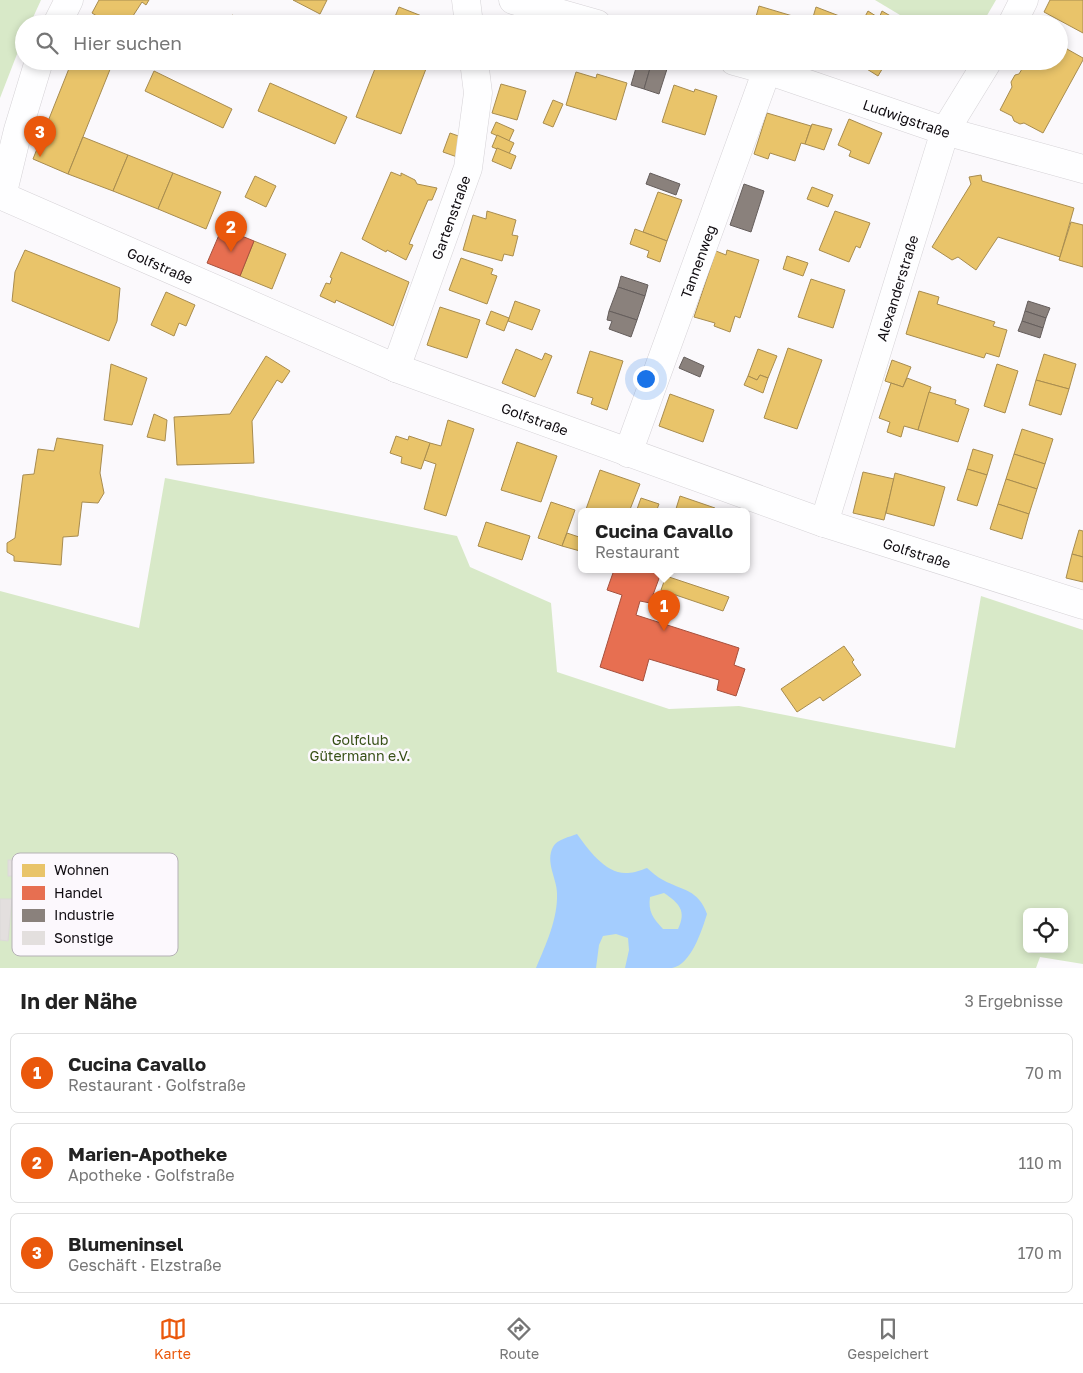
<!DOCTYPE html>
<html lang="de">
<head>
<meta charset="utf-8">
<style>
	body { margin:0; font-family:"Golos Text",sans-serif; background:#f6f6f6; color:#222 }
	.controls { position:absolute; right:15px; bottom:15px; display:grid; overflow:hidden; border-radius:8px; box-shadow:0 2px 8px #0003 }
	.controls button { width:45px; height:45px; display:grid; place-items:center; padding:0; border:0; border-bottom:1px solid #e0e0e0; background:#fff; color:#222; font:25px sans-serif }
	.you { position:absolute; left:645px; top:378px; width:18px; height:18px; margin:-12px; border:4px solid #fff; border-radius:50%; background:#1a73e8; box-shadow:0 0 0 8px #1a73e833 }
	.badge { display:grid; place-items:center; width:32px; height:32px; border-radius:50%; background:#ea580c; color:#fff; font-size:16px; font-weight:700 }
	.pin { position:absolute; translate:-50% -41px; filter:drop-shadow(0 1px 2px #0008) }
	.pin::after { content:''; position:absolute; top:26px; width:18px; height:15px; background:inherit; clip-path:polygon(0 0,100% 0,50% 100%) }
	.popup { position:absolute; left:578px; top:508px; width:172px; height:65px; box-sizing:border-box; display:grid; place-content:center; border-radius:8px; background:#fff; filter:drop-shadow(0 1px 4px #0005); font-size:16px; white-space:nowrap; color:#767676 }
	.popup b { font-size:19px; color:#222 }
	.popup::after { content:''; position:absolute; left:50%; top:100%; margin-left:-10px; border:10px solid transparent; border-top-color:#fff }
	.list { margin:0; padding:0; list-style:none }
	h2 { display:flex; justify-content:space-between; align-items:center; height:65px; margin:0; padding:0 20px; font-size:21px }
	h2 small { font-size:16px; font-weight:400; color:#767676 }
	.list li { display:grid; grid-template-columns:32px 1fr auto; gap:15px; align-items:center; box-sizing:border-box; height:80px; margin:0 10px 10px; padding:0 10px; border:1px solid #e0e0e0; border-radius:8px }
	.list b { display:block; font-size:19px; white-space:nowrap }
	.list p { margin:0; font-size:16px; white-space:nowrap; color:#767676 }
	.list em { font-size:16px; font-style:normal; color:#767676 }
	.icon { flex:none; width:28px; height:28px; fill:none; stroke:currentColor; stroke-width:2; stroke-linecap:round; stroke-linejoin:round }
	.map { position:relative; flex:none; width:1083px; height:968px; overflow:hidden }
	.search { position:absolute; background:#fff; box-shadow:0 2px 8px #0003; left:15px; right:15px; top:15px; height:55px; display:flex; align-items:center; gap:12px; box-sizing:border-box; padding:0 18px; border-radius:28px; color:#767676; font-size:19px }
	.sheet { height:335px; background:#fff }
	nav { display:flex; justify-content:space-around; align-items:center; box-sizing:border-box; height:70px; border-top:1px solid #e0e0e0; background:#fff; font-size:14px; color:#767676 }
	nav a { display:grid; justify-items:center; gap:2px }
	nav .on { color:#ea580c }
	.map>svg:first-child { display:block }
</style>
</head>
<body>
<div class="map">
<svg width="1083" height="968" viewBox="0 0 1083 968">
	<rect width="100%" height="100%" fill="#fbf9fc"/>
	<g fill="#d8e9c8" fill-rule="evenodd">
		<path d="M0,0H41L30,24H24V36L0,98Z"/>
		<path d="M875,0H996L982,24H909L910,21Z"/>
		<path d="M165,478L457,536L470,567L551,603L557,672L669,709L739,706L955,748L981,596L1083,630V964L1040,957L1036,968H0V591L139,628ZM1027,912H1064V949H1027Z"/>
	</g>
	<path fill="#a4cdfe" fill-rule="evenodd" d="M577,834C588,849 606,875 628,873C634,873 641,870 647,868C652,872 657,877 663,880C683,891 698,889 707,914C702,930 691,965 672,968C657,968 640,968 625,968L629,950L628,938L616,934L603,936L599,945L596,968H536C546,944 558,919 557,893C557,879 545,862 553,847C557,839 570,837 577,834ZM664,893C679,903 687,911 678,929H663C653,918 648,912 650,897Z"/>
	<g fill="#e9c46a" stroke="#a88c4f">
		<path d="M99,0H149L146,5L142,2L131,19L135,21L133,24H109L92,13Z"/>
		<path d="M293,0H327L320,14Z"/>
		<path d="M1050,0H1083V33L1044,12Z"/>
		<path d="M759,6L806,20L805,24H754Z"/>
		<path d="M399,7L442,24H392Z"/>
		<path d="M816,7L842,17L839,24H811Z"/>
		<path d="M868,11L879,18L882,11L894,18L892,24H861Z"/>
		<path d="M232,15L251,24H228Z"/>
		<path d="M1059,42L1064,44L1067,49L1083,58V60L1043,133L1024,123L1020,124L1014,121L1012,116L1000,110L1012,87L1011,82L1015,75L1019,74L1022,69L1020,64L1022,61H1059Z"/>
		<path d="M72,61H95L111,67L68,174L33,159Z"/>
		<path d="M268,61H288L285,69Z"/>
		<path d="M378,61H429L401,134L356,117Z"/>
		<path d="M530,61H558L556,69Z"/>
		<path d="M854,61H887L878,76Z"/>
		<path d="M154,71L232,109L223,128L145,91Z"/>
		<path d="M576,72L596,78L597,74L627,83L616,120L566,105Z"/>
		<path d="M270,83L347,117L335,144L258,111Z"/>
		<path d="M501,84L526,91L517,120L492,113Z"/>
		<path d="M674,85L694,92L695,89L717,96L705,135L662,122Z"/>
		<path d="M553,100L563,104L553,127L543,123Z"/>
		<path d="M767,113L811,126L805,144L801,143L795,161L770,153L768,159L754,154Z"/>
		<path d="M849,119L882,133L869,164L849,156L851,151L838,145Z"/>
		<path d="M496,122L514,130L509,141L491,133Z"/>
		<path d="M812,124L832,129L824,150L805,144Z"/>
		<path d="M450,133L467,139L460,158L443,152Z"/>
		<path d="M497,135L514,143L509,154L492,147Z"/>
		<path d="M83,137L128,155L113,191L68,174Z"/>
		<path d="M497,148L516,156L511,169L492,161Z"/>
		<path d="M128,155L173,173L158,209L113,191Z"/>
		<path d="M391,172L401,176V173L415,180L417,184L437,188L432,200H428L409,244L413,245L406,260L387,250L386,252L362,239Z"/>
		<path d="M173,173L221,192L206,229L158,209Z"/>
		<path d="M981,175L982,181L1074,208L1060,257L998,237L976,270L958,257L952,260L932,247L971,184L969,177Z"/>
		<path d="M255,176L276,186L266,207L245,197Z"/>
		<path d="M812,187L833,195L828,207L807,199Z"/>
		<path d="M658,192L682,200L667,241L643,232Z"/>
		<path d="M487,211L516,220L512,235L518,236L513,256L504,254L502,261L463,250L473,215L486,219Z"/>
		<path d="M835,211L870,223L860,248L856,246L849,262L819,250Z"/>
		<path d="M1071,222L1083,225V267L1059,260Z"/>
		<path d="M635,229L667,241L660,262L647,257L649,251L630,244Z"/>
		<path d="M254,241L286,254L272,289L240,276Z"/>
		<path d="M25,250L120,288L117,321L109,341L12,301L15,272Z"/>
		<path d="M727,250L759,260L740,318L735,316L730,332L714,326L715,323L694,317L716,251L726,255Z"/>
		<path d="M341,252L409,282L393,326L336,300L335,303L320,296L326,283L330,284L332,278L330,277Z"/>
		<path d="M787,256L808,263L803,276L783,269Z"/>
		<path d="M461,258L493,269L491,274L497,276L487,304L449,290Z"/>
		<path d="M811,279L845,290L833,328L798,317Z"/>
		<path d="M919,291L939,297L937,304L995,322L993,326L1007,330L999,357L986,353L984,358L906,334Z"/>
		<path d="M166,292L195,305L186,326L179,323L174,336L151,325Z"/>
		<path d="M515,301L540,310L532,330L508,321Z"/>
		<path d="M440,307L480,320L467,358L427,345Z"/>
		<path d="M491,311L509,318L504,331L486,324Z"/>
		<path d="M788,348L822,360L797,429L764,418Z"/>
		<path d="M516,349L542,360L545,353L552,356L535,397L502,383Z"/>
		<path d="M758,349L777,356L768,378L760,375L757,380L748,376Z"/>
		<path d="M590,351L623,361L607,410L591,404L593,398L577,393Z"/>
		<path d="M1044,354L1076,364L1069,389L1036,380Z"/>
		<path d="M266,356L290,371L282,383L277,380L252,421L254,463L177,465L174,417L230,414Z"/>
		<path d="M892,360L911,367L903,387L885,381Z"/>
		<path d="M111,364L147,378L132,425L104,420Z"/>
		<path d="M997,364L1018,371L1005,413L984,406Z"/>
		<path d="M760,375L768,378L763,393L744,385L748,376L757,380Z"/>
		<path d="M907,378L931,387L918,430L904,426L901,437L887,432L890,422L879,418L891,383L903,387Z"/>
		<path d="M1036,380L1069,389L1061,415L1029,405Z"/>
		<path d="M929,392L956,400L955,404L969,409L958,442L918,430Z"/>
		<path d="M670,394L714,410L703,442L659,426Z"/>
		<path d="M154,414L167,420L165,441L147,437Z"/>
		<path d="M448,420L474,429L446,516L424,509L436,464L424,460L430,443L441,446Z"/>
		<path d="M1022,429L1053,439L1045,464L1014,454Z"/>
		<path d="M396,436L408,440L409,436L430,443L421,469L401,463L402,457L390,453Z"/>
		<path d="M57,438L103,445L100,473L104,493L98,503L82,502L78,536L63,537L61,565L14,561V556L7,552V543L15,538L23,475L34,474L38,449L54,451Z"/>
		<path d="M517,442L557,456L541,502L501,490Z"/>
		<path d="M973,449L993,455L987,475L967,469Z"/>
		<path d="M1014,454L1045,464L1037,489L1006,479Z"/>
		<path d="M967,469L987,475L977,506L957,500Z"/>
		<path d="M600,470L640,484L629,512H585Z"/>
		<path d="M863,472L894,479L884,520L853,513Z"/>
		<path d="M895,473L945,487L934,526L886,513Z"/>
		<path d="M1006,479L1037,489L1029,514L998,504Z"/>
		<path d="M680,496L715,508L714,512H675Z"/>
		<path d="M641,498L659,504L656,512H636Z"/>
		<path d="M551,502L575,510L562,546L538,538Z"/>
		<path d="M998,504L1029,514L1022,539L990,529Z"/>
		<path d="M486,522L530,536L522,560L478,546Z"/>
		<path d="M1079,530L1083,531V557L1072,554Z"/>
		<path d="M567,533L582,538L580,551L562,546Z"/>
		<path d="M1072,554L1083,557V582L1066,578Z"/>
		<path d="M666,576L729,597L723,611L661,590Z"/>
		<path d="M844,646L854,660L852,662L861,675L823,701L820,697L797,712L781,689Z"/>
	</g>
	<g fill="#e76f51" stroke="#a6513e">
		<path d="M222,228L254,241L240,276L207,263Z"/>
		<path d="M614,570H651L661,573L650,603L640,601L636,615L739,648L734,665L745,669L736,696L717,690L719,680L649,659L643,681L600,667L622,595L607,590Z"/>
	</g>
	<g fill="#8a817c" stroke="#655e5c">
		<path d="M638,61L651,65L644,89L631,85Z"/>
		<path d="M651,65L667,69L659,94L644,89Z"/>
		<path d="M650,173L680,184L676,195L646,184Z"/>
		<path d="M744,184L764,191L751,232L730,225Z"/>
		<path d="M621,276L648,285L645,296L618,287Z"/>
		<path d="M618,287L645,296L637,320L609,311Z"/>
		<path d="M1028,301L1050,308L1046,318L1025,311Z"/>
		<path d="M609,311L637,320L631,337L609,329L612,321L607,320Z"/>
		<path d="M1025,311L1046,318L1043,328L1022,321Z"/>
		<path d="M1022,321L1043,328L1040,338L1018,331Z"/>
		<path d="M684,357L704,366L700,377L679,368Z"/>
	</g>
	<g fill="#e3dfde" stroke="#dcd9d8">
		<rect x="8" y="860" width="10" height="16"/>
		<path d="M0,899H12L8,941L0,940Z"/>
	</g>
	<g fill="none" stroke-linecap="round" stroke-linejoin="round">
		<defs>
			<g id="minor">
				<path d="M466,0L469,24"/>
				<path d="M513,0L597,24"/>
				<path d="M57,24L69,0"/>
				<path d="M1012,24L1024,0"/>
				<path id="s1" d="M734,61L767,70L945,131L1083,169"/>
				<path id="s2" d="M0,195L396,368L824,523L1083,605"/>
				<path d="M2,196L18,130L39,61"/>
				<path id="s3" d="M396,368L468,168L478,93L474,61"/>
				<path id="s4" d="M628,453L767,70"/>
				<path id="s5" d="M824,523L945,131L988,61"/>
			</g>
		</defs>
		<use href="#minor" stroke="#d6d3d7" stroke-width="29"/>
		<use href="#minor" stroke="#fefeff" stroke-width="28"/>
	</g>
	<g text-anchor="middle" dominant-baseline="central" stroke-width="5" stroke-linejoin="round" paint-order="stroke">
		<g font-size="14" fill="#0f0b10" stroke="#fcf8fd">
			<text stroke="none"><textPath href="#s1" startOffset="182">Ludwigstraße</textPath></text>
			<text stroke="none"><textPath href="#s3" startOffset="160">Gartenstraße</textPath></text>
			<text stroke="none"><textPath href="#s4" startOffset="204">Tannenweg</textPath></text>
			<text stroke="none"><textPath href="#s2" startOffset="175">Golfstraße</textPath></text>
			<text stroke="none"><textPath href="#s5" startOffset="246">Alexanderstraße</textPath></text>
			<text stroke="none"><textPath href="#s2" startOffset="580">Golfstraße</textPath></text>
			<text stroke="none"><textPath href="#s2" startOffset="985">Golfstraße</textPath></text>
		</g>
		<g font-size="14" fill="#364f15" stroke="#fcf8fd">
			<text x="360" y="739">Golfclub<tspan x="360" dy="16">Gütermann e.V.</tspan></text>
		</g>
	</g>
	<rect x="12" y="853" width="166" height="103" rx="8" fill="#fcf8fd" stroke="#b5b1b6" stroke-width="1"/>
	<rect x="22" y="864" width="23" height="13" fill="#e9c46a"/>
	<rect x="22" y="886" width="23" height="14" fill="#e76f51"/>
	<rect x="22" y="909" width="23" height="13" fill="#8a817c"/>
	<rect x="22" y="931" width="23" height="14" fill="#e3dfde"/>
	<g font-size="14" fill="#0f0b10">
		<text x="54" y="875">Wohnen</text>
		<text x="54" y="898">Handel</text>
		<text x="54" y="920">Industrie</text>
		<text x="54" y="943">Sonstige</text>
	</g>
</svg>
<div class="controls">
<button><svg class="icon" aria-label="locate" viewBox="0 0 24 24"><circle cx="12" cy="12" r="6"/><path d="M12 2v4M12 18v4M2 12h4M18 12h4"/></svg></button>
</div>
<div class="you"></div>
<div class="pin badge" style="left:664px;top:631px">1</div>
<div class="popup"><b>Cucina Cavallo</b>Restaurant</div>
<div class="pin badge" style="left:231px;top:252px">2</div>
<div class="pin badge" style="left:40px;top:157px">3</div>
<div class="search"><svg class="icon" aria-label="search" viewBox="0 0 24 24"><circle cx="10" cy="10" r="6"/><path d="M15 15l6 6"/></svg>Hier suchen</div>
</div>
<section class="sheet">
<h2>In der Nähe<small>3 Ergebnisse</small></h2>
<ul class="list">
<li><span class="badge">1</span><div><b>Cucina Cavallo</b><p>Restaurant · Golfstraße</p></div><em>70 m</em></li>
<li><span class="badge">2</span><div><b>Marien-Apotheke</b><p>Apotheke · Golfstraße</p></div><em>110 m</em></li>
<li><span class="badge">3</span><div><b>Blumeninsel</b><p>Geschäft · Elzstraße</p></div><em>170 m</em></li>
</ul>
</section>
<nav>
<a class="on"><svg class="icon" aria-label="map" viewBox="0 0 24 24"><path d="M3 6l6-2 6 2 6-2v14l-6 2-6-2-6 2zM9 4v14M15 6v14"/></svg>Karte</a>
<a><svg class="icon" aria-label="directions" viewBox="0 0 24 24"><path d="M12 3l9 9-9 9-9-9zM9 14v-3h6M13 9l2 2-2 2"/></svg>Route</a>
<a><svg class="icon" aria-label="saved" viewBox="0 0 24 24"><path d="M7 4h10v16l-5-4-5 4z"/></svg>Gespeichert</a>
</nav>
</body>
</html>
